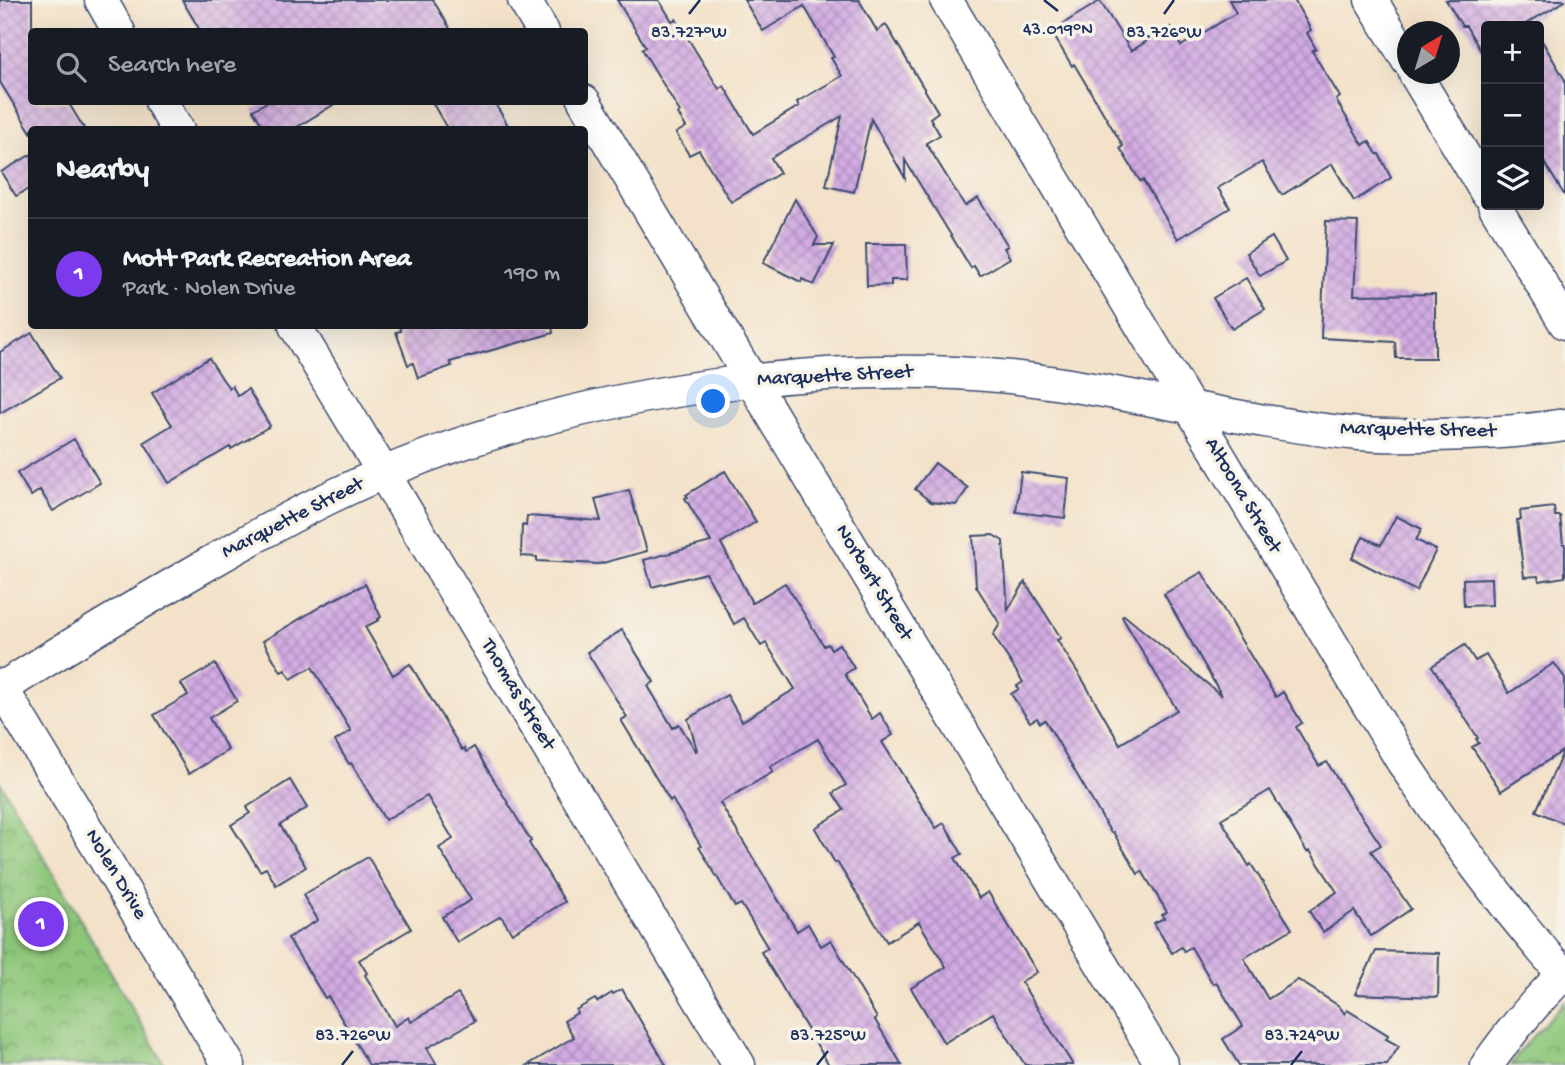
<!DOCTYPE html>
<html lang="en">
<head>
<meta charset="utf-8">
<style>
	body { margin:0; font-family:"Gochi Hand",sans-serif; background:#20242c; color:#f1f3f6 }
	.controls { position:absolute; right:21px; top:21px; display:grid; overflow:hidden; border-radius:7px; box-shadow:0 7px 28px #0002 }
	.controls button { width:63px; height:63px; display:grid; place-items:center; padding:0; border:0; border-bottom:2px solid #363941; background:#171b24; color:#f1f3f6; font:35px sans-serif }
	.compass { position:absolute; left:1397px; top:21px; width:63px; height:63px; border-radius:50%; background:#171b24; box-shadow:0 7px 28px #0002; rotate:38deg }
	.you { position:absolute; left:714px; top:402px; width:24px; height:24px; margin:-18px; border:5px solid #fff; border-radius:50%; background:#1a73e8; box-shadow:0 0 0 10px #1a73e833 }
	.badge { display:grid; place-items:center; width:46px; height:46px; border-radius:50%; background:#7c3aed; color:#fff; font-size:23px; font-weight:700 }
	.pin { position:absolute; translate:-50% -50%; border:4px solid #fff; box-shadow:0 2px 7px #0006 }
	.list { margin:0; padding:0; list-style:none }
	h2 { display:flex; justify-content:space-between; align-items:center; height:91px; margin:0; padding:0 28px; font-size:30px }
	h2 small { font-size:23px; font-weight:400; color:#9ea1a6 }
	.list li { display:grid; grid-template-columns:46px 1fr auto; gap:21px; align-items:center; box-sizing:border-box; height:112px; padding:0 28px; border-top:2px solid #363941 }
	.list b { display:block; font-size:26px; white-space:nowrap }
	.list p { margin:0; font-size:23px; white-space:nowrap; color:#9ea1a6 }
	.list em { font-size:23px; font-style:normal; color:#9ea1a6 }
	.icon { flex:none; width:38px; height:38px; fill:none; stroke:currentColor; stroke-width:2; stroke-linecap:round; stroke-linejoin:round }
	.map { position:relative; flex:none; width:1565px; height:1065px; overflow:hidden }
	.search { position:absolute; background:#171b24; box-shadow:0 7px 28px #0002; left:28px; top:28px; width:560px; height:77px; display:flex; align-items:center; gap:18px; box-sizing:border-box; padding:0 24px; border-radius:7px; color:#9ea1a6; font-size:26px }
	.panel { position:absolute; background:#171b24; box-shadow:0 7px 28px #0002; left:28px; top:126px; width:560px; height:203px; border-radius:7px }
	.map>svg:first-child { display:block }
</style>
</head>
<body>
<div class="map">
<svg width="1565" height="1065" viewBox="0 0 1565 1065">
	<defs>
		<pattern id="park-crowns" width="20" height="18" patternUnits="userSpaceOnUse" patternTransform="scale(1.75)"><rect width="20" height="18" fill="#8dc679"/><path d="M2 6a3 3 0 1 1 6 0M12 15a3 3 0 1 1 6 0" fill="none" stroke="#72a166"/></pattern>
		<pattern id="building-cross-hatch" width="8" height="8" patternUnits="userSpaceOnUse" patternTransform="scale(1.75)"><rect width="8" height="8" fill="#d3abe3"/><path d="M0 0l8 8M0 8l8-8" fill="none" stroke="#aa8cbb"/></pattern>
	</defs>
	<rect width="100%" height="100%" fill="#f7f3e8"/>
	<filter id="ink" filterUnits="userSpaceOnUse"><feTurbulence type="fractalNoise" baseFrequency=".0143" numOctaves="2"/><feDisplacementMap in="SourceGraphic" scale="14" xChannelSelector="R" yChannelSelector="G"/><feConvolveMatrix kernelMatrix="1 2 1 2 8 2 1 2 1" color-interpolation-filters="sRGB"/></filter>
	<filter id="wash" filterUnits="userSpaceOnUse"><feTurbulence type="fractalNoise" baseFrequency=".00686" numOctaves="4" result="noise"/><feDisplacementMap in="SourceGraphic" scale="28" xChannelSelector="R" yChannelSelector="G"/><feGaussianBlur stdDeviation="1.57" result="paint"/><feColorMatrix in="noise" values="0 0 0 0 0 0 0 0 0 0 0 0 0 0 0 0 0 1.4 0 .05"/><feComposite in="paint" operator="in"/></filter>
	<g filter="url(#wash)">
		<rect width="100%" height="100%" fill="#f3e2c9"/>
		<g fill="url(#park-crowns)" stroke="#547a6c" stroke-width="2">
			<path d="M0,782L165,1065H0Z"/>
			<path d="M1565,1001V1065H1511L1519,1052Z"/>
		</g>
		<g id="blocks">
			<g fill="url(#building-cross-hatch)">
				<path d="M0,0H32V102H68L85,130H32V134L0,82Z"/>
				<path d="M182,0H433L452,32H201Z"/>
				<path d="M617,0H659L672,21L676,19L719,89L724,86L753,134L799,106L797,102L842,76L831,58L834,57L804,6L763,31L744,0H859L877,31L886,25L938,112L930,118L940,135L926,143L965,206L978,198L1008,246L1004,248L1010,258L980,276L974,266L971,268L905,160V178L871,119L854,192L826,186L842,116L771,158L780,173L731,202L699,150L689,155L676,133L686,127L678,114L680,112L642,49L646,47Z"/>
				<path d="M1229,0H1294L1311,30L1307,33L1316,49L1312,51L1340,97L1336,100L1363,145L1369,141L1377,154H1379L1391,178L1354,201L1332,164L1282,195L1262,162L1218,188L1230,208L1178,239L1143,180L1140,181L1120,148L1123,146L1074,64L1072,66L1051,31L1100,1L1131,51L1170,27L1181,46L1236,13Z"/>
				<path d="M1446,0H1565V1L1522,26H1486V60L1466,26H1462Z"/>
				<path d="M1539,36L1565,80V196L1539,154Z"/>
				<path d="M267,102H338L292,130H265L253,110Z"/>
				<path d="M432,102H494L511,130H448Z"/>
				<path d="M32,154V187L16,196L1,172Z"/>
				<path d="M795,199L818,237L814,245H834L814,285L802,279L801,282L763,263Z"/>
				<path d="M1326,221L1358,222L1354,295L1435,294V358H1396L1395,342L1321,338Z"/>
				<path d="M1272,237L1286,261L1260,276L1246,253Z"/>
				<path d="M866,244H906L907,280H891V285L867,286Z"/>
				<path d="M1246,278L1265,309L1232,329L1213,298Z"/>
				<path d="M399,326H552L553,333L450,362L452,366L418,378L413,363L408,365L396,332L401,331Z"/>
				<path d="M32,333L60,378L0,413V352Z"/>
				<path d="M209,358L223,380L229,388L232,386L238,396L248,389L270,426L231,449L230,447L169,483L144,442L172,425L152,393Z"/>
				<path d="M74,439L100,483L53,511L40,490L31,496L17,473Z"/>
				<path d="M935,463L968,488L956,505L931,502L915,489Z"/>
				<path d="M725,471L756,522L721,543L752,603L785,583L824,646L828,644L831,649L839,644L854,668L845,674L872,719L880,713L893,735L882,742L936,828L944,823L962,854L955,858L979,898L988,892L1037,972L1021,982L1073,1065H1025L993,1013L944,1043L911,988L946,967L919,922L887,942L837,862L835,863L815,828L844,810L833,793L846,785L818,739L770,767L773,772L720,803L797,931L808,924L821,946L831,940L877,1018L875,1020L902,1065H829L761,952L768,948L741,904L735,907L699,847L701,846L672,799L670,801L621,720L627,717L587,652L622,630L654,682L648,686L673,728L679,724L696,751L697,750L688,719L727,695L742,721L795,689L766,643L761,646L744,618L734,624L706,573L652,587L644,560L711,542L685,498L688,497L686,495Z"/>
				<path d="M1021,472L1069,478L1065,518L1016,512Z"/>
				<path d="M629,490L647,551L599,564L537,561V557L521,556L522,525L526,526L527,516L601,521L595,499Z"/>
				<path d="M1554,507L1555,516H1560L1563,544H1565V577L1539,581L1538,576L1524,577L1517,520H1521L1520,511Z"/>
				<path d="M1396,516L1422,529L1416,540L1436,550L1416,591L1352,558L1363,537L1381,545Z"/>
				<path d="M993,535L1003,541L1008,610L1025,582L1061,638L1057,640L1084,682L1120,744L1177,710L1122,617L1124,615L1222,696L1164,594L1202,572L1238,635L1276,697L1283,692L1302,723L1296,727L1319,766L1327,762L1357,811H1358L1381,845L1371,851L1411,909L1371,936L1354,911L1323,932L1309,911L1337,892L1310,851L1307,852L1270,790L1221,819L1249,866L1251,864L1292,929L1244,958L1268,999L1298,980L1339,1006L1345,1014L1347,1010L1388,1035L1386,1039L1399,1046L1387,1065H1239L1223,1039L1243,1026L1216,982L1213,984L1191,947L1184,951L1181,947L1172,953L1154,923L1164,918L1162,915L1167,912L1142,871L1138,874L1113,832L1111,833L1045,720L1040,723L1037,718L1030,722L1011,694L1019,689L1017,686L1023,682L993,635L1000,624L976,586L973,536Z"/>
				<path d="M1491,578L1492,605L1464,606L1463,579Z"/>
				<path d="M365,584L381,617L378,619L379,620L365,627L393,675L410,664L462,750L464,748L466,752L474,747L531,841L529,843L565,902L512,933L501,916L457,942L442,917L471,900L439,848L453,839L427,796L385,820L351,763L349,764L335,741L351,731L312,667L291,679L285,670L281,672L263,641L325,604Z"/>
				<path d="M1465,645L1475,661L1486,655L1509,693L1554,663L1565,678V824L1536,811L1564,750L1501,791L1472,747L1479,743L1476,739L1478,738L1432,666Z"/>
				<path d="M215,664L237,701L209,718L228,750L189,774L154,715L188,695L181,684Z"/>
				<path d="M290,780L307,808L280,825L306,867L276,885L266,868L260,871L231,825L250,813L247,807Z"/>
				<path d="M368,857L411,929L359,960L367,973L365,975L395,1026L409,1017L411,1022L458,994L475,1021L427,1048L437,1065H369L328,996L325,998L288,938L318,920L303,895Z"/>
				<path d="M1376,951L1439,953L1438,997L1355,994Z"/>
				<path d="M622,989L666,1065H528L574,1037L564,1021L577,1013L576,1010L595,999L597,1002L612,993L613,994Z"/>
			</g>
		</g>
	</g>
	<g filter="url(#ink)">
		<use href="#blocks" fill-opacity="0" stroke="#3b4a6e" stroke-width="2"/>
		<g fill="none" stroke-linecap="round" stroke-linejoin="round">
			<defs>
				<g id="street">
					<path d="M101,0L119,32"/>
					<path d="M524,0L543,32"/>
					<path d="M946,0L1402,761C1451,835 1504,907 1563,974"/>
					<path d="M1371,0L1408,61"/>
					<path d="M1415,74L1486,192"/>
					<path d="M584,101L1162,1065"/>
					<path d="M161,102L178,130"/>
					<path d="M1494,205L1565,323"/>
					<path d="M295,326L739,1065"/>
					<path d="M0,685L229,1065"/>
					<path d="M2,688C67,647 133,607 199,569C244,543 290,516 337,494C464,433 600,399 739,382C829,371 920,368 1010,377C1128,390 1242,423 1360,434C1384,436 1409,435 1434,435C1478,434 1521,432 1565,425"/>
					<path d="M1487,1065C1511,1031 1534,1002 1565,973"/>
				</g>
			</defs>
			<use href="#street" stroke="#3b4a6e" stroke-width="35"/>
			<use href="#street" stroke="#fff" stroke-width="32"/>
		</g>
	</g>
	<path fill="none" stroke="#1b2f5e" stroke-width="2.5" d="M1044,0L1058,11M689,14L700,0M1164,14L1174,0M342,1065L353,1051M817,1065L828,1051M1291,1065L1302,1051"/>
	<g text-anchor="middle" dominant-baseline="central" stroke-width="7" stroke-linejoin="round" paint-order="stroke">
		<g font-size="21" fill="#1b2f5e" stroke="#f7f3e8">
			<text transform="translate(835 377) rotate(-3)">Marquette Street</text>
			<text transform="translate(1418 431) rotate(1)">Marquette Street</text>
			<text transform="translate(1242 496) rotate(59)">Altoona Street</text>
			<text transform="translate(293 519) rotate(-27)">Marquette Street</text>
			<text transform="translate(873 583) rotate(59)">Norbert Street</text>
			<text transform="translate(517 695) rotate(59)">Thomas Street</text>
			<text transform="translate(115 875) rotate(59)">Nolen Drive</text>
		</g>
	</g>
	<g font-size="18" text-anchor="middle" fill="#1b2f5e" stroke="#f7f3e8" stroke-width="7" stroke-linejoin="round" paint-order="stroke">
		<text x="1058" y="34">43.019°N</text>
		<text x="1164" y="37">83.726°W</text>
		<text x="689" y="37">83.727°W</text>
		<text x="353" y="1040">83.726°W</text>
		<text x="828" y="1040">83.725°W</text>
		<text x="1302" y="1040">83.724°W</text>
	</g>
</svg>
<div class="controls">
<button>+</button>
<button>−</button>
<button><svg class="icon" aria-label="layers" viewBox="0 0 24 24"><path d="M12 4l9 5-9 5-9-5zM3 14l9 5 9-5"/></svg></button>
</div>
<svg class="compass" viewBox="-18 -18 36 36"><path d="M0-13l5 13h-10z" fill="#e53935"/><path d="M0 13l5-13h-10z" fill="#9ea1a6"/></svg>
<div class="you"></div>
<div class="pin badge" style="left:41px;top:924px">1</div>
<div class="search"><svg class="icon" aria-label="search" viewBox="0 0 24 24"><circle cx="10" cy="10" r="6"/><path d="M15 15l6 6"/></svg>Search here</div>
<section class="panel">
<h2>Nearby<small></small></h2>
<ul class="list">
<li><span class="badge">1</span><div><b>Mott Park Recreation Area</b><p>Park · Nolen Drive</p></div><em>190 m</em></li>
</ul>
</section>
</div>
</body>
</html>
